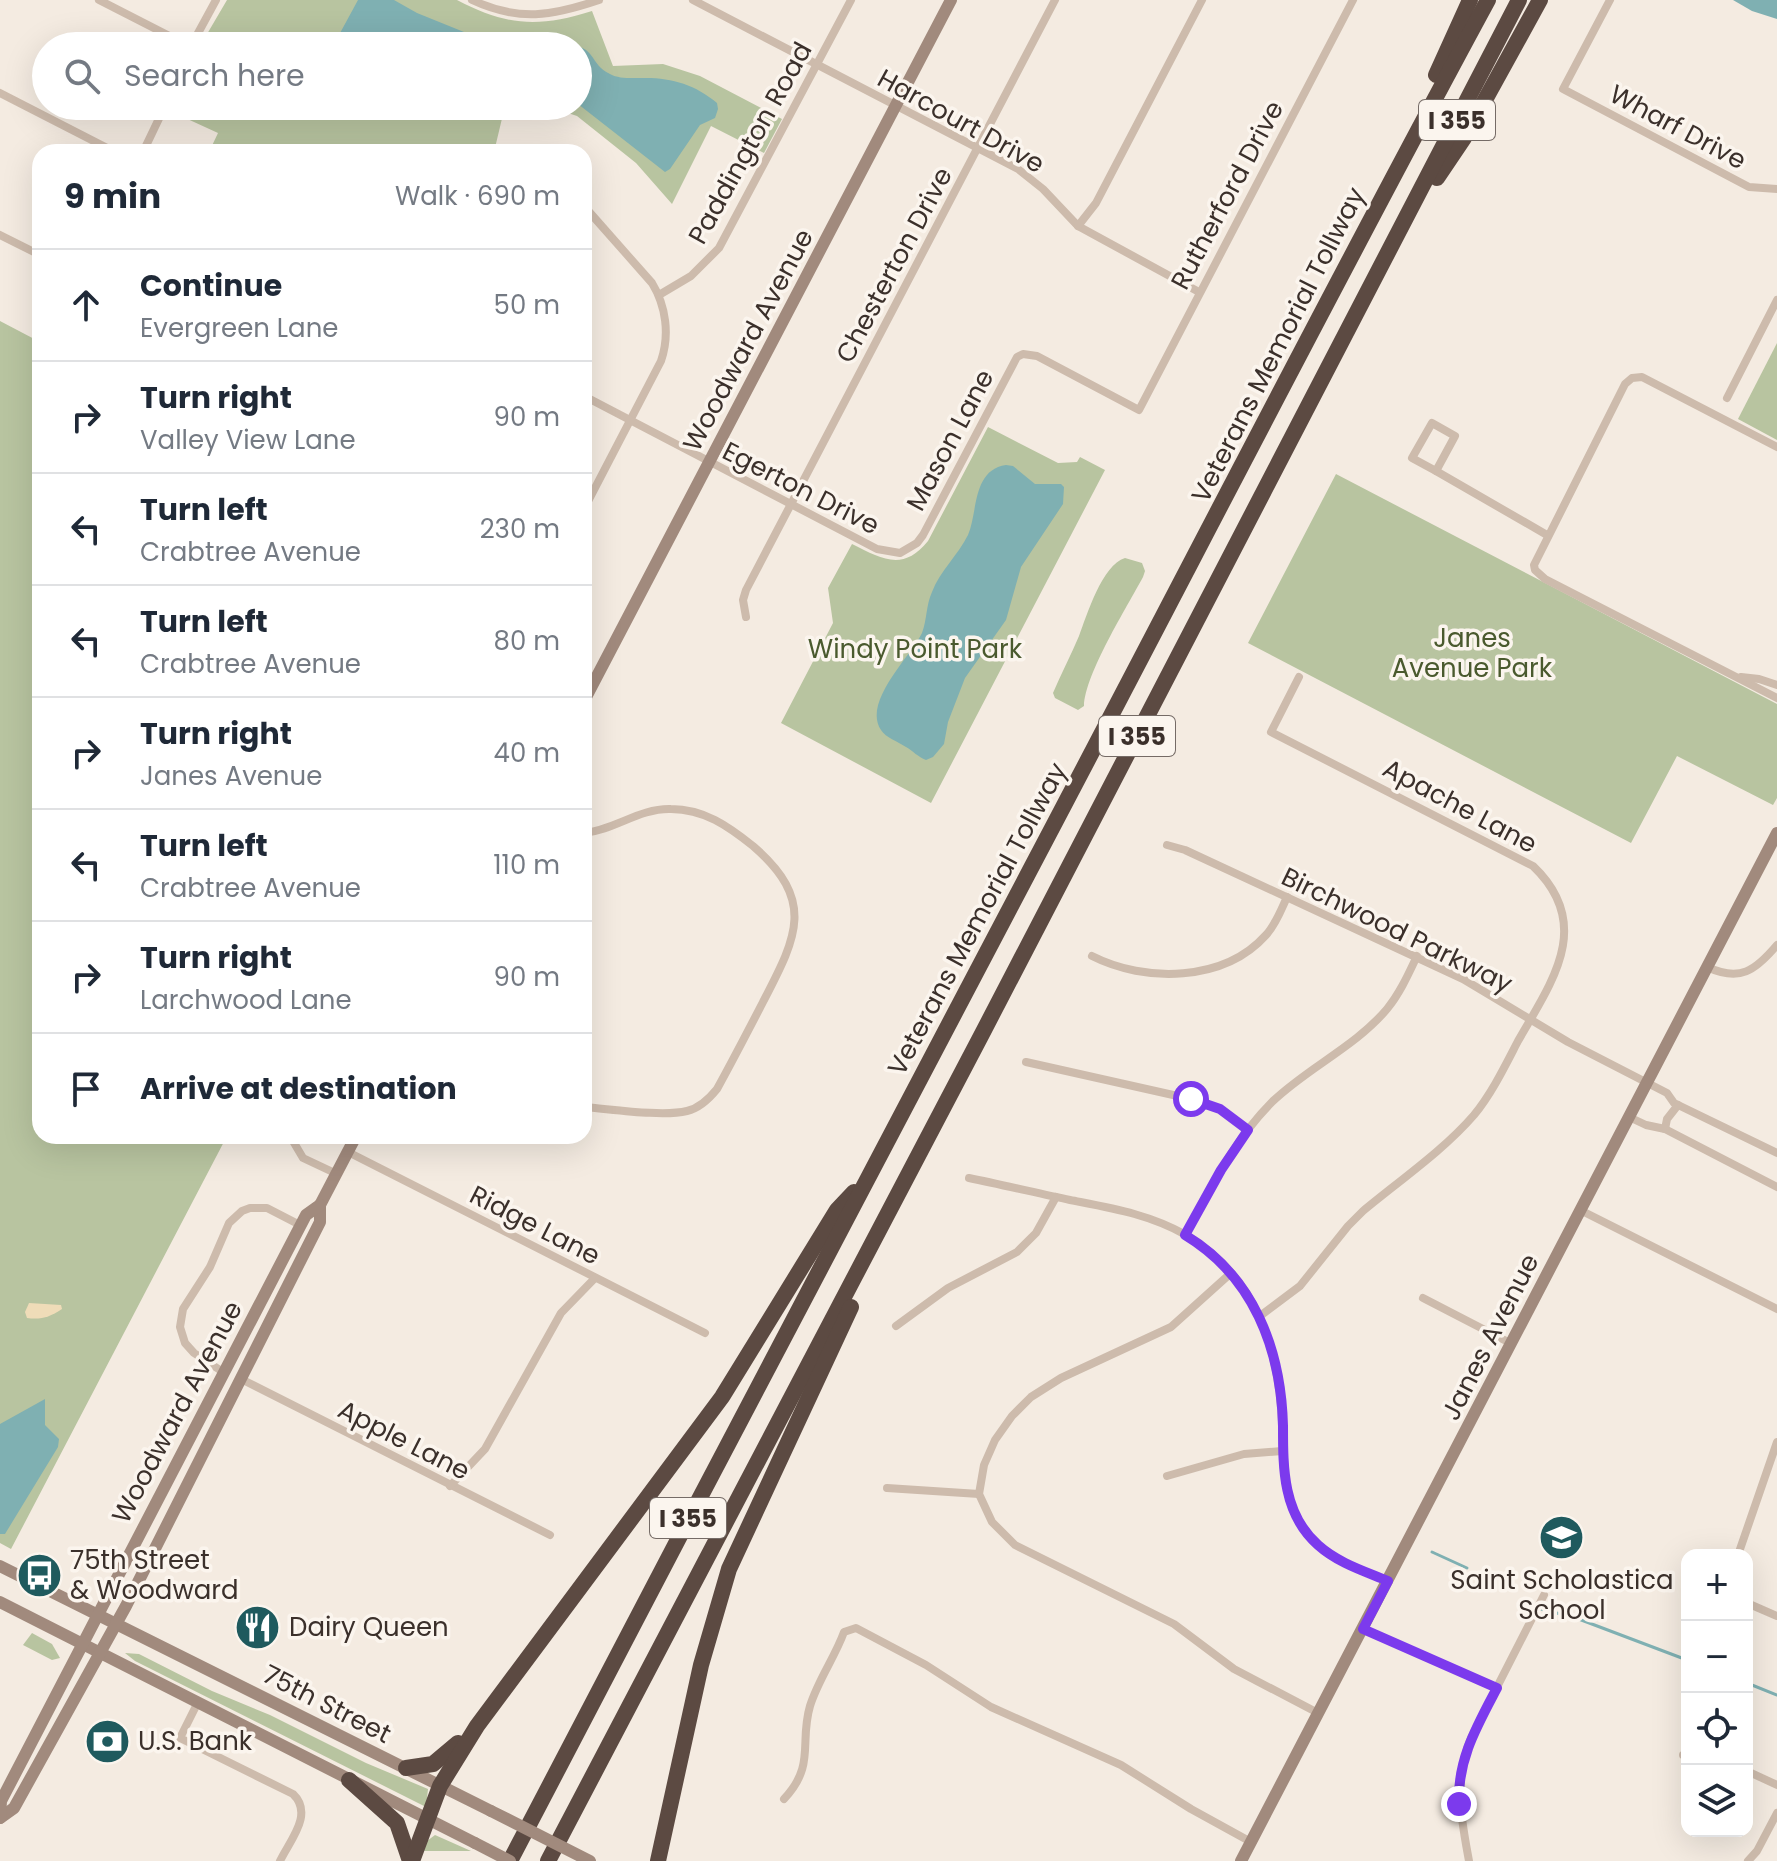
<!DOCTYPE html>
<html lang="en">
<head>
<meta charset="utf-8">
<style>
	body { margin:0; font-family:Poppins,sans-serif; background:#f6f6f7; color:#1f2937 }
	.controls { position:absolute; right:24px; bottom:24px; display:grid; overflow:hidden; border-radius:16px; box-shadow:0 8px 32px #0002 }
	.controls button { width:72px; height:72px; display:grid; place-items:center; padding:0; border:0; border-bottom:2px solid #e0e1e3; background:#fff; color:#1f2937; font:40px sans-serif }
	.stop { position:absolute; width:24px; height:24px; margin:-18px; border:6px solid #7c3aed; border-radius:50%; background:#fff }
	.stop.end { background:#7c3aed; border-color:#fff; box-shadow:0 2px 8px #0008 }
	.list { margin:0; padding:0; list-style:none }
	h2 { display:flex; justify-content:space-between; align-items:center; height:104px; margin:0; padding:0 32px; font-size:34px }
	h2 small { font-size:26px; font-weight:400; color:#747a83 }
	.list li { display:grid; grid-template-columns:52px 1fr auto; gap:24px; align-items:center; box-sizing:border-box; height:112px; padding:0 32px; border-top:2px solid #e0e1e3 }
	.list b { display:block; font-size:30px; white-space:nowrap }
	.list p { margin:0; font-size:26px; white-space:nowrap; color:#747a83 }
	.list em { font-size:26px; font-style:normal; color:#747a83 }
	.icon { flex:none; width:44px; height:44px; fill:none; stroke:currentColor; stroke-width:2; stroke-linecap:round; stroke-linejoin:round }
	.map { position:relative; flex:none; width:1777px; height:1861px; overflow:hidden }
	.search { position:absolute; background:#fff; box-shadow:0 8px 32px #0002; left:32px; top:32px; width:560px; height:88px; display:flex; align-items:center; gap:20px; box-sizing:border-box; padding:0 28px; border-radius:44px; color:#747a83; font-size:30px }
	.panel { position:absolute; background:#fff; box-shadow:0 8px 32px #0002; left:32px; top:144px; width:560px; height:1000px; border-radius:24px }
	.map>svg:first-child { display:block }
</style>
</head>
<body>
<div class="map">
<svg width="1777" height="1861" viewBox="0 0 1777 1861">
	<rect width="100%" height="100%" fill="#f4ebe1"/>
	<g fill="#b8c4a0">
		<path d="M227,0H457C507,26 538,28 592,11L613,66L663,64L700,76L782,119L764,153L711,126L672,204L636,163L577,116L547,106H578V46H200Z"/>
		<path d="M173,106H505L494,152H209L218,133L170,111Z"/>
		<path d="M0,321L40,342V1136H227L11,1549L0,1543Z"/>
		<path d="M1777,343V440L1738,419Z"/>
		<path d="M988,427L1058,463L1077,462L1080,457L1105,470L931,803L781,723L833,623L828,588L852,544C882,559 903,572 928,541Z"/>
		<path d="M1336,474L1777,704V798L1773,805L1677,756L1631,843L1248,643Z"/>
		<path d="M1125,558L1142,563L1145,571L1143,577C1127,607 1085,674 1084,706L1078,710L1055,698L1053,693C1061,674 1071,655 1079,636C1087,615 1102,565 1125,558Z"/>
		<path d="M32,1633L52,1644L60,1658L52,1660L23,1645Z"/>
		<path d="M125,1653L139,1654L212,1691L270,1715L366,1763L428,1789L426,1807L135,1661Z"/>
		<path d="M435,1835L471,1851H424L427,1841Z"/>
	</g>
	<path fill="#efdcb8" d="M29,1303L61,1305L62,1309C50,1317 41,1320 27,1318L25,1312Z"/>
	<g fill="#7fb0b2">
		<path d="M358,0H394L417,13L464,32L474,46H424L394,39H379L360,46H333Z"/>
		<path d="M1733,0H1777V19L1752,11Z"/>
		<path d="M566,44C597,46 589,64 610,74C619,79 631,78 641,78C669,77 695,84 717,103L718,109L715,118L700,125L670,169L665,172L578,104V46H515Z"/>
		<path d="M1006,465L1013,466L1035,484H1061L1064,487L1063,504L1021,567L1006,620L965,678L948,722L944,744L933,757L926,760C918,757 913,751 906,747C897,741 886,738 881,730C862,702 911,656 922,633C927,620 926,605 932,592C940,571 958,555 968,535C978,512 972,470 1006,465Z"/>
		<path d="M45,1399V1425L59,1439L58,1447L5,1534H0V1424Z"/>
	</g>
	<g fill="none" stroke-linecap="round" stroke-linejoin="round">
		<g stroke="#7fb0b2" stroke-width="3">
			<path d="M1432,1552L1467,1568"/>
			<path d="M1541,1609L1576,1618L1687,1660"/>
			<path d="M1747,1683L1777,1695"/>
		</g>
		<g stroke="#cdbbac" stroke-width="8">
			<path d="M99,0L189,46"/>
			<path d="M472,0C519,22 552,16 599,0"/>
			<path d="M693,0L1018,169L1043,189L1078,226L1199,292"/>
			<path d="M1610,0L1563,89L1749,187L1777,189"/>
			<path d="M191,46L216,0"/>
			<path d="M0,93L115,152"/>
			<path d="M143,152L165,106"/>
			<path d="M584,206L652,283C666,306 670,335 661,361L584,509"/>
			<path d="M1078,226L1096,203L1202,0"/>
			<path d="M0,235L40,255"/>
			<path d="M659,295L691,276L719,248L851,0"/>
			<path d="M584,396L877,549L900,553L917,543L923,535L1017,357L1023,354L1037,356L1139,410L1353,0"/>
			<path d="M1727,398L1777,300"/>
			<path d="M1432,423L1455,436L1436,471L1412,458Z"/>
			<path d="M1777,447L1642,377L1632,378L1625,384L1534,565L1535,570L1545,579L1777,698"/>
			<path d="M1436,471L1547,535"/>
			<path d="M746,617L743,600L746,590L1055,0"/>
			<path d="M1741,677L1759,679L1777,685"/>
			<path d="M584,833C615,830 639,808 671,809C704,809 728,826 753,846C817,901 796,938 763,1002C748,1031 733,1060 717,1089C709,1099 700,1108 687,1111C662,1117 611,1109 584,1107"/>
			<path d="M1167,845L1185,850L1463,979L1568,1042L1667,1093L1674,1103L1777,1153"/>
			<path d="M1092,956C1145,983 1224,982 1266,935C1276,924 1281,910 1287,897"/>
			<path d="M1707,967C1740,982 1755,971 1777,945"/>
			<path d="M1026,1062L1191,1099L1220,1109L1248,1130"/>
			<path d="M1629,1117L1646,1125L1665,1129L1777,1187"/>
			<path d="M1665,1129L1667,1119L1678,1105"/>
			<path d="M290,1136L303,1158L337,1174"/>
			<path d="M348,1152L705,1333"/>
			<path d="M969,1178C1003,1185 1037,1193 1070,1200C1111,1208 1149,1214 1186,1235C1255,1276 1278,1345 1282,1421C1284,1464 1281,1506 1314,1541C1333,1562 1362,1570 1388,1581"/>
			<path d="M1580,1210L1777,1309"/>
			<path d="M1185,1235C1211,1188 1234,1140 1272,1102C1307,1068 1355,1047 1387,1009C1400,993 1408,975 1417,956"/>
			<path d="M1231,1273L1171,1327L1061,1378L1031,1397L1012,1416L995,1440L984,1465L979,1494L992,1522L1015,1545L1174,1624L1234,1669L1318,1713"/>
			<path d="M1423,1298L1512,1344"/>
			<path d="M1260,1316L1300,1286L1348,1226L1363,1211C1399,1181 1444,1150 1474,1115C1492,1093 1505,1066 1518,1041C1551,983 1595,925 1533,866L1271,732L1299,677"/>
			<path d="M896,1326L948,1288L1017,1252L1036,1233L1056,1197"/>
			<path d="M223,1372L194,1353L185,1343L180,1327L183,1309L210,1267L229,1223L242,1211L250,1208H267L300,1225"/>
			<path d="M241,1379L550,1535"/>
			<path d="M1167,1476L1244,1454L1282,1451"/>
			<path d="M450,1486L485,1449L561,1313L595,1278"/>
			<path d="M887,1488L979,1494"/>
			<path d="M1738,1555L1777,1442"/>
			<path d="M1747,1603L1777,1616"/>
			<path d="M1363,1629L1497,1688"/>
			<path d="M197,1704L180,1738L293,1794C314,1814 290,1840 280,1861"/>
			<path d="M1683,1755H1687"/>
			<path d="M1747,1771L1777,1785"/>
			<path d="M784,1799C816,1765 799,1743 810,1706C818,1680 835,1657 844,1632L856,1628L926,1665L991,1707L1121,1765L1191,1809L1251,1842"/>
			<path d="M1469,1861C1461,1817 1453,1781 1471,1738L1544,1595"/>
			<path d="M1748,1861L1757,1851L1777,1813"/>
		</g>
		<g stroke="#a18a7d" stroke-width="12">
			<path d="M584,701L951,0"/>
			<path d="M0,1566L491,1811"/>
			<path d="M0,1602L475,1843"/>
			<path d="M0,1818L14,1808L126,1606L320,1222V1205L356,1136"/>
			<path d="M0,1818L1,1801L306,1215L320,1205"/>
			<path d="M1241,1861L1777,833"/>
		</g>
		<g stroke="#5c4a42" stroke-width="16">
			<path d="M1436,75L1470,0"/>
			<path d="M1437,178L1464,138L1540,0"/>
			<path d="M406,1768L433,1764L458,1743"/>
			<path d="M349,1780L397,1823L410,1861"/>
			<path d="M412,1861L440,1786L477,1726L722,1397L837,1210L854,1192"/>
			<path d="M510,1861C682,1530 857,1200 1030,870C1183,580 1332,288 1488,0"/>
			<path d="M548,1861L982,1034L1519,0"/>
			<path d="M658,1861L701,1665L729,1569L851,1307"/>
		</g>
		<g stroke="#a18a7d" stroke-width="12">
			<path d="M491,1811L590,1861"/>
			<path d="M475,1843L510,1861"/>
		</g>
	</g>
	<g fill="none" stroke-linecap="round" stroke-linejoin="round">
		<path stroke="#7c3aed" stroke-width="10" d="M1191,1099L1220,1109L1248,1130L1221,1170L1185,1235C1253,1276 1281,1348 1283,1426C1283,1469 1283,1514 1318,1545C1338,1563 1364,1571 1388,1581L1363,1629L1497,1688C1477,1726 1457,1760 1459,1804"/>
	</g>
	<defs>
		<symbol id="school-disc" viewBox="-11 -11 22 22"><circle r="9.5" fill="#1f5a5e" stroke="#fbf5ee"/><path d="M0-5L7-2L0 1L-7-2ZM-4 1L0 2.5L4 1V4Q0 6-4 4Z" fill="#fff"/></symbol>
		<symbol id="bus-disc" viewBox="-11 -11 22 22"><circle r="9.5" fill="#1f5a5e" stroke="#fbf5ee"/><path d="M-5-6H5V4H4V6H2V4H-2V6H-4V4H-5ZM-3.5-4V0h7V-4ZM-3.5 1.2v1.5H-2V1.2ZM2 1.2v1.5H3.5V1.2Z" fill="#fff"/></symbol>
		<symbol id="restaurant-disc" viewBox="-11 -11 22 22"><circle r="9.5" fill="#1f5a5e" stroke="#fbf5ee"/><path d="M-5-6h1v4h1v-4h1v4h1v-4h1v5L-1.5 .5V6h-2V.5L-5-1ZM5-6V6H3V1.5H1.5Q1.5-4 5-6Z" fill="#fff"/></symbol>
		<symbol id="bank-disc" viewBox="-11 -11 22 22"><circle r="9.5" fill="#1f5a5e" stroke="#fbf5ee"/><path d="M-6-4H6V4H-6ZM0-2.3a2.3 2.3 0 1 0 0 4.6a2.3 2.3 0 1 0 0-4.6Z" fill="#fff"/></symbol>
	</defs>
	<g fill-rule="evenodd">
		<use href="#school-disc" x="1536" y="1512" width="51" height="51"/>
		<use href="#bus-disc" x="14" y="1550" width="51" height="51"/>
		<use href="#restaurant-disc" x="232" y="1602" width="51" height="51"/>
		<use href="#bank-disc" x="82" y="1716" width="51" height="51"/>
	</g>
	<g text-anchor="middle" dominant-baseline="central" stroke-width="7" stroke-linejoin="round" paint-order="stroke">
		<g fill="#fbf5ee" stroke="#756b66" stroke-width="2">
			<rect x="1419" y="100" width="76" height="40" rx="6"/>
			<rect x="1099" y="716" width="76" height="40" rx="6"/>
			<rect x="650" y="1498" width="76" height="40" rx="6"/>
		</g>
		<g font-size="24" font-weight="bold" fill="#3b302b">
			<text x="1457" y="120">I 355</text>
			<text x="1137" y="736">I 355</text>
			<text x="688" y="1518">I 355</text>
		</g>
		<g font-size="26" fill="#3b302b" stroke="#fbf5ee">
			<text transform="translate(961 121) rotate(29)">Harcourt Drive</text>
			<text transform="translate(1678 127) rotate(28)">Wharf Drive</text>
			<text transform="translate(750 143) rotate(-61)">Paddington Road</text>
			<text transform="translate(1227 195) rotate(-62)">Rutherford Drive</text>
			<text transform="translate(894 265) rotate(-62)">Chesterton Drive</text>
			<text transform="translate(748 340) rotate(-62)">Woodward Avenue</text>
			<text transform="translate(1278 345) rotate(-63)">Veterans Memorial Tollway</text>
			<text transform="translate(950 440) rotate(-62)">Mason Lane</text>
			<text transform="translate(801 488) rotate(27)">Egerton Drive</text>
			<text transform="translate(1460 806) rotate(28)">Apache Lane</text>
			<text transform="translate(977 919) rotate(-62)">Veterans Memorial Tollway</text>
			<text transform="translate(1397 930) rotate(26)">Birchwood Parkway</text>
			<text transform="translate(535 1225) rotate(27)">Ridge Lane</text>
			<text transform="translate(1490 1337) rotate(-63)">Janes Avenue</text>
			<text transform="translate(177 1412) rotate(-62)">Woodward Avenue</text>
			<text transform="translate(404 1440) rotate(27)">Apple Lane</text>
			<text transform="translate(327 1704) rotate(27)">75th Street</text>
		</g>
		<g font-size="26" fill="#4a5a2e" stroke="#fbf5ee">
			<text x="1472" y="638">Janes<tspan x="1472" dy="30">Avenue Park</tspan></text>
			<text x="915" y="649">Windy Point Park</text>
		</g>
		<g font-size="26" fill="#3b302b" stroke="#fbf5ee" text-anchor="start">
			<text x="70" y="1560">75th Street<tspan x="70" dy="30">&amp; Woodward</tspan></text>
			<text x="1562" y="1580" text-anchor="middle">Saint Scholastica<tspan x="1562" dy="30">School</tspan></text>
			<text x="289" y="1627">Dairy Queen</text>
			<text x="138" y="1741">U.S. Bank</text>
		</g>
	</g>
</svg>
<div class="controls">
<button>+</button>
<button>−</button>
<button><svg class="icon" aria-label="locate" viewBox="0 0 24 24"><circle cx="12" cy="12" r="6"/><path d="M12 2v4M12 18v4M2 12h4M18 12h4"/></svg></button>
<button><svg class="icon" aria-label="layers" viewBox="0 0 24 24"><path d="M12 4l9 5-9 5-9-5zM3 14l9 5 9-5"/></svg></button>
</div>
<div class="stop" style="left:1191px;top:1099px"></div>
<div class="stop end" style="left:1459px;top:1804px"></div>
<div class="search"><svg class="icon" aria-label="search" viewBox="0 0 24 24"><circle cx="10" cy="10" r="6"/><path d="M15 15l6 6"/></svg>Search here</div>
<section class="panel">
<h2>9 min<small>Walk · 690 m</small></h2>
<ul class="list">
<li><svg class="icon" aria-label="ahead" viewBox="0 0 24 24"><path d="M12 20V5M6 11l6-6 6 6"/></svg><div><b>Continue</b><p>Evergreen Lane</p></div><em>50 m</em></li>
<li><svg class="icon" aria-label="right" viewBox="0 0 24 24"><path d="M7 20v-9h11M14 6l5 5-5 5"/></svg><div><b>Turn right</b><p>Valley View Lane</p></div><em>90 m</em></li>
<li><svg class="icon" aria-label="left" viewBox="0 0 24 24"><path d="M17 20v-9H6M10 6l-5 5 5 5"/></svg><div><b>Turn left</b><p>Crabtree Avenue</p></div><em>230 m</em></li>
<li><svg class="icon" aria-label="left" viewBox="0 0 24 24"><path d="M17 20v-9H6M10 6l-5 5 5 5"/></svg><div><b>Turn left</b><p>Crabtree Avenue</p></div><em>80 m</em></li>
<li><svg class="icon" aria-label="right" viewBox="0 0 24 24"><path d="M7 20v-9h11M14 6l5 5-5 5"/></svg><div><b>Turn right</b><p>Janes Avenue</p></div><em>40 m</em></li>
<li><svg class="icon" aria-label="left" viewBox="0 0 24 24"><path d="M17 20v-9H6M10 6l-5 5 5 5"/></svg><div><b>Turn left</b><p>Crabtree Avenue</p></div><em>110 m</em></li>
<li><svg class="icon" aria-label="right" viewBox="0 0 24 24"><path d="M7 20v-9h11M14 6l5 5-5 5"/></svg><div><b>Turn right</b><p>Larchwood Lane</p></div><em>90 m</em></li>
<li><svg class="icon" aria-label="arrive" viewBox="0 0 24 24"><path d="M6 21V4h12l-3 4 3 4H6"/></svg><div><b>Arrive at destination</b></div></li>
</ul>
</section>
</div>
</body>
</html>
